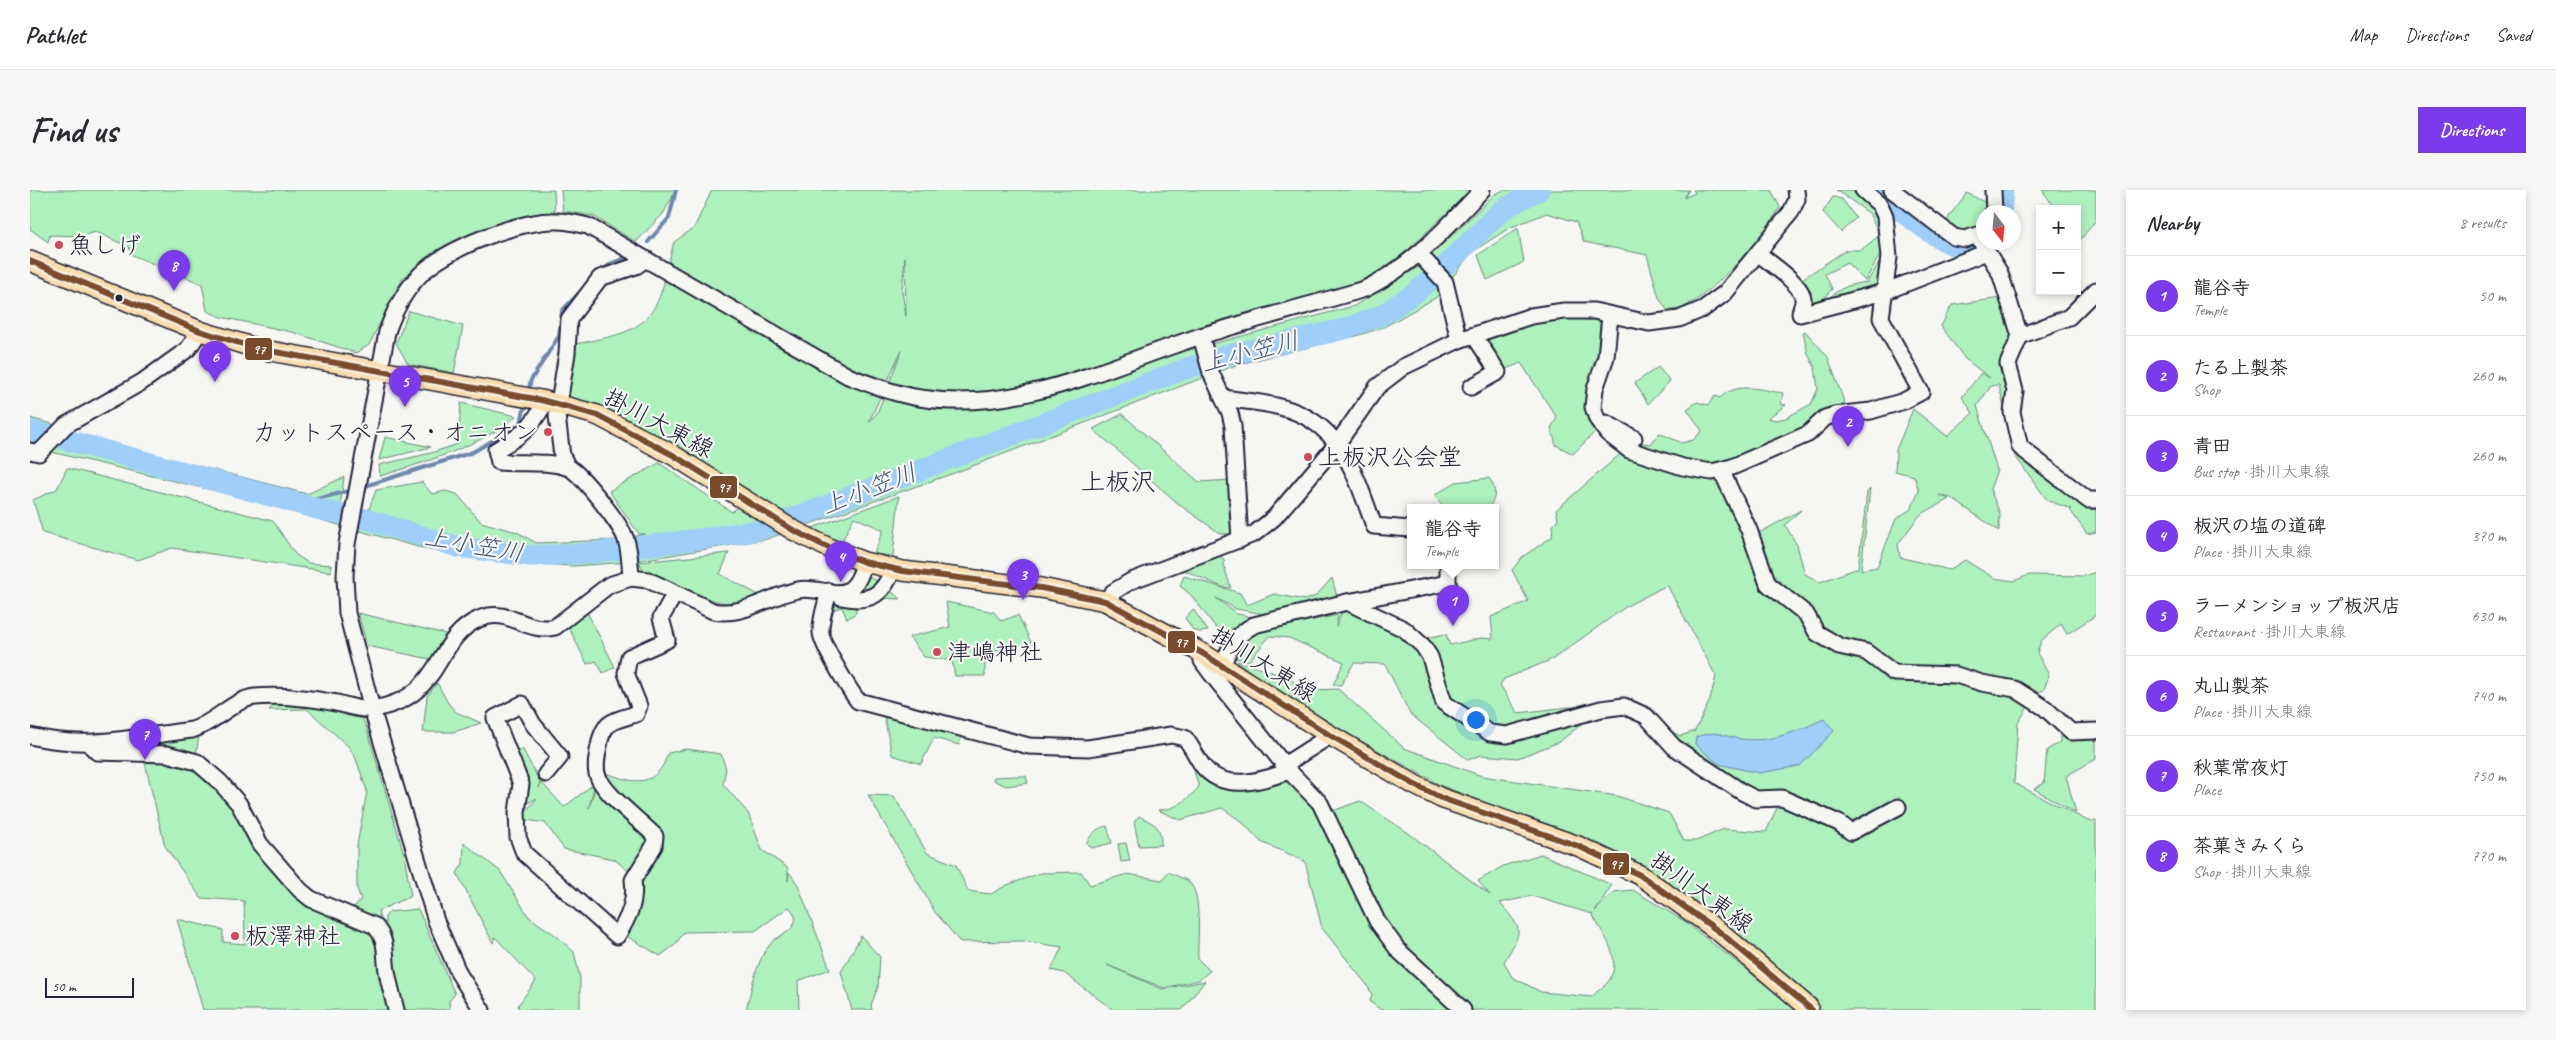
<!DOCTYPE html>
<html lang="en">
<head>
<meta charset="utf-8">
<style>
	body { margin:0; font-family:Caveat,"Klee One",sans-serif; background:#f7f7f7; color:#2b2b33 }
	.controls { position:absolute; right:15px; top:15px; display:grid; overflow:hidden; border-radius:0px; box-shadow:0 2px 8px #0003 }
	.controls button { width:45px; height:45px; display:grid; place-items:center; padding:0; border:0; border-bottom:1px solid #e1e1e2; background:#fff; color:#2b2b33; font:25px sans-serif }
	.compass { position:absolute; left:1946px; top:15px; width:45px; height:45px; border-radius:50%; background:#fff; box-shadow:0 2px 8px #0003; rotate:164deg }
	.scale { position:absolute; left:15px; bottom:12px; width:89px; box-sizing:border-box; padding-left:5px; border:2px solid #22223b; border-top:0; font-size:14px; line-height:18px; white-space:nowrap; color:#22223b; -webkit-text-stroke:4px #f6f6f2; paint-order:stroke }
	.you { position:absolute; left:1445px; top:529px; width:18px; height:18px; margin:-12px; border:4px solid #fff; border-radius:50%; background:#1a73e8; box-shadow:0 0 0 8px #1a73e833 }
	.badge { display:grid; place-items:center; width:32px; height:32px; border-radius:50%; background:#7c3aed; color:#fff; font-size:16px; font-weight:700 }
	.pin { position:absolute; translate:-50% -41px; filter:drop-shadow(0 1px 2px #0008) }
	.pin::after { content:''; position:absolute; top:26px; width:18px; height:15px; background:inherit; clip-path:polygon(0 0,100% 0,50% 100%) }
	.popup { position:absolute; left:1377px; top:314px; width:92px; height:65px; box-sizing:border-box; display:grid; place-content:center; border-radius:0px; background:#fff; filter:drop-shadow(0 1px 4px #0005); font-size:16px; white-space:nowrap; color:#7c7c81 }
	.popup b { font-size:19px; color:#2b2b33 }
	.popup::after { content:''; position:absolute; left:50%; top:100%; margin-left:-10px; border:10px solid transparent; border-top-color:#fff }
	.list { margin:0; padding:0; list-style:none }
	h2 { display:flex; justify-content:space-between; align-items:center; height:65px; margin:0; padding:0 20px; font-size:21px }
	h2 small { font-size:16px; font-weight:400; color:#7c7c81 }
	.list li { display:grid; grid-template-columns:32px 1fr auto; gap:15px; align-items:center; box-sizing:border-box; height:80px; padding:0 20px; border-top:1px solid #e1e1e2 }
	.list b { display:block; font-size:19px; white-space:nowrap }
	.list p { margin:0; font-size:16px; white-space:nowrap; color:#7c7c81 }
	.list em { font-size:16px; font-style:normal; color:#7c7c81 }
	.map { position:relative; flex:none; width:2066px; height:820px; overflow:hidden; border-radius:0px }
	header { display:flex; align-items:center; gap:30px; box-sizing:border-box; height:70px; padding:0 25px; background:#fff; border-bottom:1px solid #e1e1e2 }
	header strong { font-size:24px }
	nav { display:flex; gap:28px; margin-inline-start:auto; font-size:18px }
	.intro { display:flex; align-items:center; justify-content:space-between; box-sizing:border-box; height:120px; padding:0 30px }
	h1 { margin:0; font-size:35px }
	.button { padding:12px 22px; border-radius:0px; background:#7c3aed; color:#fff; font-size:18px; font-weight:700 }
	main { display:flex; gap:30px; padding:0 30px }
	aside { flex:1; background:#fff; border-radius:0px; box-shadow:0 2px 8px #0003 }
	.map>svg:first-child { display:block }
</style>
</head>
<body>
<header>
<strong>Pathlet</strong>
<nav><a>Map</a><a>Directions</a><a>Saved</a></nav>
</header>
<div class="intro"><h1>Find us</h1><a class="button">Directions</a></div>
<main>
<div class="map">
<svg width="2066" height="820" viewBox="0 0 2066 820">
	<rect width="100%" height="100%" fill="#f6f6f2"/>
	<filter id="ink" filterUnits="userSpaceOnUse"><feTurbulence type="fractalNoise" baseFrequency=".02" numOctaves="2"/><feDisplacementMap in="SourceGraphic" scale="10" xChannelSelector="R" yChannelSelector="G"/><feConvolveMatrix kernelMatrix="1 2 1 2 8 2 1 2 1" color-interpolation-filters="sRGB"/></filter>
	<g filter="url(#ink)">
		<g fill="#adf1bc" stroke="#688a7c" fill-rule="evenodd">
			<path d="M0,0H524L525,23L493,26L408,60L373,88L339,155L326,163L262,142L191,127L177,121L172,94L102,65L99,57L66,42L52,46L20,45L18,52L0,39Z"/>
			<path d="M531,0H646L633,24L606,52L563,26L533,21Z"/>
			<path d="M682,0H1441L1379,59L1347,84L1289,106L1178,134L1143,146L1055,188L1324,116L1390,76L1465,4L1474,0H1659L1654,8L1665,3L1663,0H1741L1750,17C1733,47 1684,104 1652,118C1647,120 1641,120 1637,120L1629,108L1617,65L1554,52L1546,32L1517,23L1479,38L1442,62L1407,107L1354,137L1326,146L1209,174L924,283L737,349L599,372L543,376L475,372L388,357L194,303L0,257V228L26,235L49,245L277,304L314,287L310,318L337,324L346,300L392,292L402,304L415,301L427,304L451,332L487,342L506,353L587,350L615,344H609L579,301L629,273L702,322L721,301L538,209L536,206L542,155C588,144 620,146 634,93C638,79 640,65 644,52L664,38ZM875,67L876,126L872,101ZM872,161L847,223L839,232L871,161Z"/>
			<path d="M1806,0H1821C1826,7 1835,7 1841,13C1852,23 1852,44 1854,58L1835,91L1817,73L1795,84L1802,99L1793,110L1774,123L1766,93L1816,60H1831L1850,45L1839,23Z"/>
			<path d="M2012,0H2066V30L2047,54V19H2026Z"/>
			<path d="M1937,3L1956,13L1959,12L1960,22H1954L1953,37L1945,43L1928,41L1916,34L1920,25Z"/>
			<path d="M1803,7L1812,9L1826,28L1811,42L1793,22Z"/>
			<path d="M1488,38L1494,72L1457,90L1448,65Z"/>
			<path d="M1854,65L1853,100L1798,109C1809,98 1820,94 1837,92Z"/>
			<path d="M1978,107L1990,146L1977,174L1990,257L2066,308V319H2060L2066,320V342L2057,344L2040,320L2042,319L2018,311L1985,266L1969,195L1961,196L1947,216L1967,280L1960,299L1970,324L1969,341L1921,308L1909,305L1919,309L1890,325L1868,354L1870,367L1919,380L1935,370L1964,388L1984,391L1999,385L2054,386L2066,382V425L2037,444L2031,434L2011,451L2007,463L2019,485L2014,500L2007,503L1969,504L2001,512L1988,533L1984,593L2058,631H2066V820H1775L1694,737L1657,706L1480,622L1412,596L1322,546L1229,489L1207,471L1242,482L1283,500L1308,499L1374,558L1452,586L1587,606L1639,623L1654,651H1666L1694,639L1736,642L1751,609L1712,602L1616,526L1650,546L1665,541L1680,510L1686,486L1637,395L1597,416L1523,469L1474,489L1470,495L1488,523L1539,517L1571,519L1529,552L1488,568L1451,565L1438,570L1380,524L1355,474L1324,473L1311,495H1303L1314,472L1259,448L1240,446L1219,471L1205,468L1211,451L1229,441L1308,425L1306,437L1311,423L1328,417L1395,448L1416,444L1420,455L1451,448L1463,449L1461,427L1498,411L1482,380L1492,367L1522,347L1523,336L1528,329L1526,320L1604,252L1621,254L1629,243L1652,253L1663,250L1672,241L1657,219L1667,212L1678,215L1685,206L1690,208C1708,191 1730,200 1753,203L1751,214L1756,215L1738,228L1746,230L1756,228L1781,214L1788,199L1785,178L1778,164L1773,142L1775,141L1798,167L1816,217L1694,286L1727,344L1771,320L1755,335L1767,355L1775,384L1790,392L1828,378L1837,302L1840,299L1831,380L1847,377L1866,329L1881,319L1889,301L1884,286L1865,281L1866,260L1883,219L1917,246L1943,223L1932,207L1951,183L1960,188L1935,169L1911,136L1922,115Z"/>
			<path d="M379,121L433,136L424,183L378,174L366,153Z"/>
			<path d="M1514,127L1576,131L1567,240L1543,264L1526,255L1521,238L1527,228L1491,173L1469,182L1448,148Z"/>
			<path d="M1628,177L1640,191L1618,214L1605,193Z"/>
			<path d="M431,213L486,226C456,254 390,274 350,286L349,275L401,263L428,254Z"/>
			<path d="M1092,224L1169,292L1201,290L1213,344H1191L1151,316L1063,239Z"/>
			<path d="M355,247L401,257L349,270Z"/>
			<path d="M37,278L243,331L265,364L278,373L301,375V382L142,358L108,370L13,343L3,310L27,299Z"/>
			<path d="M1459,288C1466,298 1467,307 1459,317H1413L1405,305L1426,292Z"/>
			<path d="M869,306L863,366L844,364L853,340L824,327L810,355L777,340Z"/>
			<path d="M699,363L690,384L727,404C720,408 710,415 702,414C672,411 641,392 613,380L609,372Z"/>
			<path d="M1190,365L1195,371L1193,373L1201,398L1192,397L1154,380Z"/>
			<path d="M837,386L849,392L871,409L822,407Z"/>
			<path d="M1154,386L1210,403L1217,415L1244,404L1275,410L1286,406L1302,388L1307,407L1234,424L1206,419L1186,408L1207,424L1227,428L1190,443L1161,405L1150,396Z"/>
			<path d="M916,412L964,422L971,431L988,425L1001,452C988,456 967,466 955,457V486H925L922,471L894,467L879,447L920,437Z"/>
			<path d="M809,413H823L826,416V423L817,429L812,417L802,420Z"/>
			<path d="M1163,419L1178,441L1169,442L1163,440L1155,428Z"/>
			<path d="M557,422L585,477L573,483L566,471L557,474L538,436Z"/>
			<path d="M328,423L420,445L405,470L337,456Z"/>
			<path d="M407,493L418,513L426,522L451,533L424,542H393L397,506Z"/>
			<path d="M244,514L286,516L331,525L336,536L374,664L381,706L348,721L355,745V727L359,722L388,719L425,804L419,811L420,820H366L356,747L314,721L325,716L331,709L327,699V655L337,601L326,569L319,557L277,519L239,520Z"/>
			<path d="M853,521L932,543L929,555L904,548L891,574L862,565Z"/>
			<path d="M2030,541L2066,545V569L2036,586L2046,623L2004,599L2014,593L2017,560L2030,552Z"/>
			<path d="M169,546L164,578L208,624L252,688L350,748L363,820H173L147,729L193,740V752L215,754L214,711L171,708L135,656L113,565L128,567L127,550Z"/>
			<path d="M572,550L576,583C605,594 627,598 638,563L656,559L691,564L696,579L693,594L718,623L732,660L758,678V691L759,682L768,695L800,779L768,791L769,820H716C722,797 726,769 743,751C749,746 761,742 764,734C768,727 763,722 759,717L725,741L654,742L645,755L630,766L595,745L611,706L608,689L584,669L534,659L515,633L490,629L507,608L492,617L483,564L492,558L510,592L509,598L511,592L534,617L565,593L559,618L567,592Z"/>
			<path d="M1164,581L1216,601L1261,587L1300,622L1330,611L1377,642L1460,705L1448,691L1473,676L1511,664L1582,695L1565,721L1583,702L1603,700L1654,731L1768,820H1351L1340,812L1342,804L1337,795L1292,738L1275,671L1231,652L1211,631L1192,618L1150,630L1128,620C1146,620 1158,609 1169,597ZM1502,706L1562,724C1572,743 1591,765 1581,787C1577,796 1568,799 1562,807L1511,802L1482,787L1474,772C1493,739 1494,742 1470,713Z"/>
			<path d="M987,586H996L998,593L976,596L963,590L964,587Z"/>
			<path d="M838,605L864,606L897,663L926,675L938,701L961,704L977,695L1011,683L1051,682L1060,695L1097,684L1132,690L1138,682C1144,685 1154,688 1159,692C1173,704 1167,753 1168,769L1180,781L1169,790L1134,798L1077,775L1132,799L1175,791L1152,820H1083L1034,783L1021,780L1032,757L993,751L930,752L905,722Z"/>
			<path d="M1109,626C1126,635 1131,635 1131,655L1109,656L1104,632Z"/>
			<path d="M1077,636L1082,653L1061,658L1056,653C1062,644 1066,638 1077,636Z"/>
			<path d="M434,653L470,681L499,727L528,747L544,762L550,788V820H489L488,815L506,791L465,747L463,753L427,683L433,674Z"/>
			<path d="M1096,653L1100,671L1091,672L1088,654Z"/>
			<path d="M831,746L850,767L848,797L841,815L842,820H822L811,782Z"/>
		</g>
		<path fill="#9ecefa" stroke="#6c89ae" d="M1794,529L1804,541L1770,576L1729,583L1688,574L1665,554L1666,547C1689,539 1690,546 1711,549C1741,553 1768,541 1794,529Z"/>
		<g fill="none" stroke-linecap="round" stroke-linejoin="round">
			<g stroke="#6c89ae" stroke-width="4">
				<path d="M618,52L639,28L646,0"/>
				<path d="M571,81L582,73L595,68"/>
				<path d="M498,202L501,190L529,146L532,121L550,102"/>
				<path d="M332,297L443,262L491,234L495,213"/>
				<path d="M271,313L323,300"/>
			</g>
			<g stroke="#9ecefa" stroke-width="21">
				<path d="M1844,0C1863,14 1912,56 1933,58C1941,59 1949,56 1956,52"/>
				<path d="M1971,22L1973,0"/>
				<path d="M0,240L292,320L335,329L428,357L500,366L561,363L677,348L724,341L767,327L1155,179L1194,166L1314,139L1352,125L1385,103L1410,81L1472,20L1509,0"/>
			</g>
			<defs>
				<g id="minor">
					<path d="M1862,0L1924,47L1935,49L1954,43"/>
					<path d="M1963,0L1964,22"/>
					<path d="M1948,47L1970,83L1990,146L2039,127L2066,100"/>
					<path d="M1728,63C1740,74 1773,94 1773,109C1774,114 1770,119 1770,124L1854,102L1957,62"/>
					<path d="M1390,65L1415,92L1429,150"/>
					<path d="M1580,125L1576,167L1565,199L1563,217L1567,229L1577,243L1599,260L1653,277L1682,282L1702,277L1778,244L1795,228L1804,225L1841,221L1874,211L1891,202L1851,128L1859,67L1855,26L1850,15L1833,0"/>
					<path d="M1171,146L1181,183L1200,223L1203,236L1210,350"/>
					<path d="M1990,146L1978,174L1985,201L1982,222L1990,257L2058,310H2066"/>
					<path d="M1441,197L1468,182L1445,147"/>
					<path d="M1193,208C1212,211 1232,212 1250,217C1311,232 1325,283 1344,336L1380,339"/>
					<path d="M516,211C501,238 493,245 466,260L469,272C491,274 518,270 539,278C550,282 593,337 596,350C600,361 600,376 601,388"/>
					<path d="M1576,233L1604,248"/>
					<path d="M0,261L9,263L36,235L112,192L158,159L170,141"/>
					<path d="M538,277L532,266L527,226L537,163L539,129L570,88L606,76L616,69"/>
					<path d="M1691,280L1719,340L1738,394L1776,424L1787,443L1809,456L1836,462L1864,483L1926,485L1952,493L1985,499L2015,518L2041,542L2066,541"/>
					<path d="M1418,375V393L1424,415"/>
					<path d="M799,401C796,415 790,429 791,443C792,455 820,501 828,511L999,556L1058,558L1141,545L1155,548C1162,557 1166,566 1172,575C1193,603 1232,591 1259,581"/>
					<path d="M808,403L811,407C839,413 853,406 863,379"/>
					<path d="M1075,411L1083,402L1101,391L1224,344L1244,328L1307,254L1347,197L1373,177L1429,150L1501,126L1534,121H1564L1619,133L1649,129L1673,119L1695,103L1761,22L1767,9L1766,0"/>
					<path d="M1317,412L1374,439L1393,456L1400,467L1414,513L1460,543L1477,545L1571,519L1594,516L1616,526L1644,557L1712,602L1726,609L1752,608L1809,633L1821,642L1868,617"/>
					<path d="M1172,463V471L1180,482L1259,581L1290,613L1347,731L1368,760L1433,820"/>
					<path d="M1192,476C1200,457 1205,445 1224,435L1317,412L1418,393"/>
					<path d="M0,546C59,560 104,547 162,540C185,533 204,509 225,507C250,505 278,508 301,512C315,514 329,521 342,519C415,508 402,450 449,429C479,416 495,444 525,437L579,395L601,388L618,390L683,421C714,427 738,406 768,400C783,396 804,407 817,401C828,395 832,382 834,372"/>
					<path d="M62,557L67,562L137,564L167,572L190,592L209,614L230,654L270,700L281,709L345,736C358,751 354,763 357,781C359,794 363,807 366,820"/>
					<path d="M1254,575L1295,549L1298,544"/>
					<path d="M516,584L530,567L503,534L492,514L465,528L491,594L487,622L488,647L494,663L587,746C599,727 606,712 603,690L624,656L625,646C610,630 573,604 567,584C565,575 567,565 569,556C573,531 583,531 606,524L609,516L596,483L599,467L637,450L631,428L644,405"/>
					<path d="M452,820L429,784L406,731L342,519L317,423L315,386L317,354L357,142C364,121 373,103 389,86C414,59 491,29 528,31C538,31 548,34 558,36L818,186C842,195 865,204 890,208C989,224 1080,175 1171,146C1225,129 1280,115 1335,99C1386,73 1413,41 1452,0"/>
				</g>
				<path id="major" d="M0,71L170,141L229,159L511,210L567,225L643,265L763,340L801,359L834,372L873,381L1011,398L1075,411L1172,463L1298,544L1385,595L1411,608L1548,656L1610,685L1691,743L1778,817"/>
			</defs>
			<use href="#minor" stroke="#22223b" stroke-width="19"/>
			<use href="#major" stroke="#22223b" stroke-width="22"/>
			<use href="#minor" stroke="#f6f6f2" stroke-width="15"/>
			<use href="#major" stroke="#fbddab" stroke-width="19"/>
			<defs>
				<path id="bus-1" d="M0,71L170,141L229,159L511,210L567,225L643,265L763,340L801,359L834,372L873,381L1011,398L1075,411L1172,463L1298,544L1385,595L1411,608L1548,656L1610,685L1691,743L1782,820"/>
			</defs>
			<use href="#bus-1" stroke="#f6f6f2" stroke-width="10"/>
			<use href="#bus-1" stroke="#7a4b2a" stroke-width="6"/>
		</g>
	</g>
	<g fill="#d1495b" stroke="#f6f6f2" stroke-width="2">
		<circle cx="29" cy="55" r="5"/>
		<circle cx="518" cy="242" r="5"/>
		<circle cx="1278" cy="267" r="5"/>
		<circle cx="907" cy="462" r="5"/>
		<circle cx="205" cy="746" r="5"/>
	</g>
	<circle fill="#22223b" stroke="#f6f6f2" stroke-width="2" cx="89" cy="108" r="4.5"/>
	<g text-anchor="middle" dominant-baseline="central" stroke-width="4.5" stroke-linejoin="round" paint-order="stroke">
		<g font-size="24" fill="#22223b" stroke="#f6f6f2" text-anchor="start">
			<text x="39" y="55">魚しげ</text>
			<text x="508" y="242" text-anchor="end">カットスペース・オニオン</text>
			<text x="1288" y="267">上板沢公会堂</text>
			<text x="917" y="462">津嶋神社</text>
			<text x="215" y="746">板澤神社</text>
		</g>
		<g font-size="24" fill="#22223b" stroke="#f6f6f2">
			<text transform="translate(629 233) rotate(28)">掛川大東線</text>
			<text transform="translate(1234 474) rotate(32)">掛川大東線</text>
			<text transform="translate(1672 702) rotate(36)">掛川大東線</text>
		</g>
		<g font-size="25" font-style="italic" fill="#475674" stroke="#f6f6f2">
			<text transform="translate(1220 162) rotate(-14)">上小笠川</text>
			<text transform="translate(839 299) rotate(-21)">上小笠川</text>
			<text transform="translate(444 355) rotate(10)">上小笠川</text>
		</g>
		<g font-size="25" fill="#22223b" stroke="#f6f6f2">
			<text x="1088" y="292">上板沢</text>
		</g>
	</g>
	<g stroke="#f6f6f2" stroke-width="2">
		<rect x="214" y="147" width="29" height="24" rx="5" fill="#7a4b2a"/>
		<rect x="679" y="285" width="29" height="24" rx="5" fill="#7a4b2a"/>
		<rect x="1137" y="440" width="29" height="24" rx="5" fill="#7a4b2a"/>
		<rect x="1572" y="662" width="28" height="24" rx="5" fill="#7a4b2a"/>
	</g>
	<g font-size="14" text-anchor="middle" font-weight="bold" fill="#fff">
		<text x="229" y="164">97</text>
		<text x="694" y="302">97</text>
		<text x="1151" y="457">97</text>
		<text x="1586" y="679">97</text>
	</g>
</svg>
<div class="controls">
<button>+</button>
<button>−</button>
</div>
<svg class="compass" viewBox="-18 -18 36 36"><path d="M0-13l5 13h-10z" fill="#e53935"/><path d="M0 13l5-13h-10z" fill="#7c7c81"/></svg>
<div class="scale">50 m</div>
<div class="you"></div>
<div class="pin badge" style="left:1423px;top:436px">1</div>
<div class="popup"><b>龍谷寺</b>Temple</div>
<div class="pin badge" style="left:1818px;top:257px">2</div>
<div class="pin badge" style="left:993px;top:410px">3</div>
<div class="pin badge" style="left:811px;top:392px">4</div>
<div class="pin badge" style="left:375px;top:217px">5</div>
<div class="pin badge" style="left:185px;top:192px">6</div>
<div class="pin badge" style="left:115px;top:570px">7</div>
<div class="pin badge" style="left:144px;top:101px">8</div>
</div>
<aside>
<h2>Nearby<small>8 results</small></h2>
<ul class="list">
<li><span class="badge">1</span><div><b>龍谷寺</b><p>Temple</p></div><em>50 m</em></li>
<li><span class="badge">2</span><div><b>たる上製茶</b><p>Shop</p></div><em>260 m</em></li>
<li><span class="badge">3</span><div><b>青田</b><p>Bus stop · 掛川大東線</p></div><em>260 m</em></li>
<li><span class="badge">4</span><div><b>板沢の塩の道碑</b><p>Place · 掛川大東線</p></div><em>370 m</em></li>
<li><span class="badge">5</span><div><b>ラーメンショップ板沢店</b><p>Restaurant · 掛川大東線</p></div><em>630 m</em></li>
<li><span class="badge">6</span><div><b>丸山製茶</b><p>Place · 掛川大東線</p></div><em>740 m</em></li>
<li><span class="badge">7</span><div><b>秋葉常夜灯</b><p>Place</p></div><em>750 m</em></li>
<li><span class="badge">8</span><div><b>茶菓きみくら</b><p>Shop · 掛川大東線</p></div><em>770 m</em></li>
</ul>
</aside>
</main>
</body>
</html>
